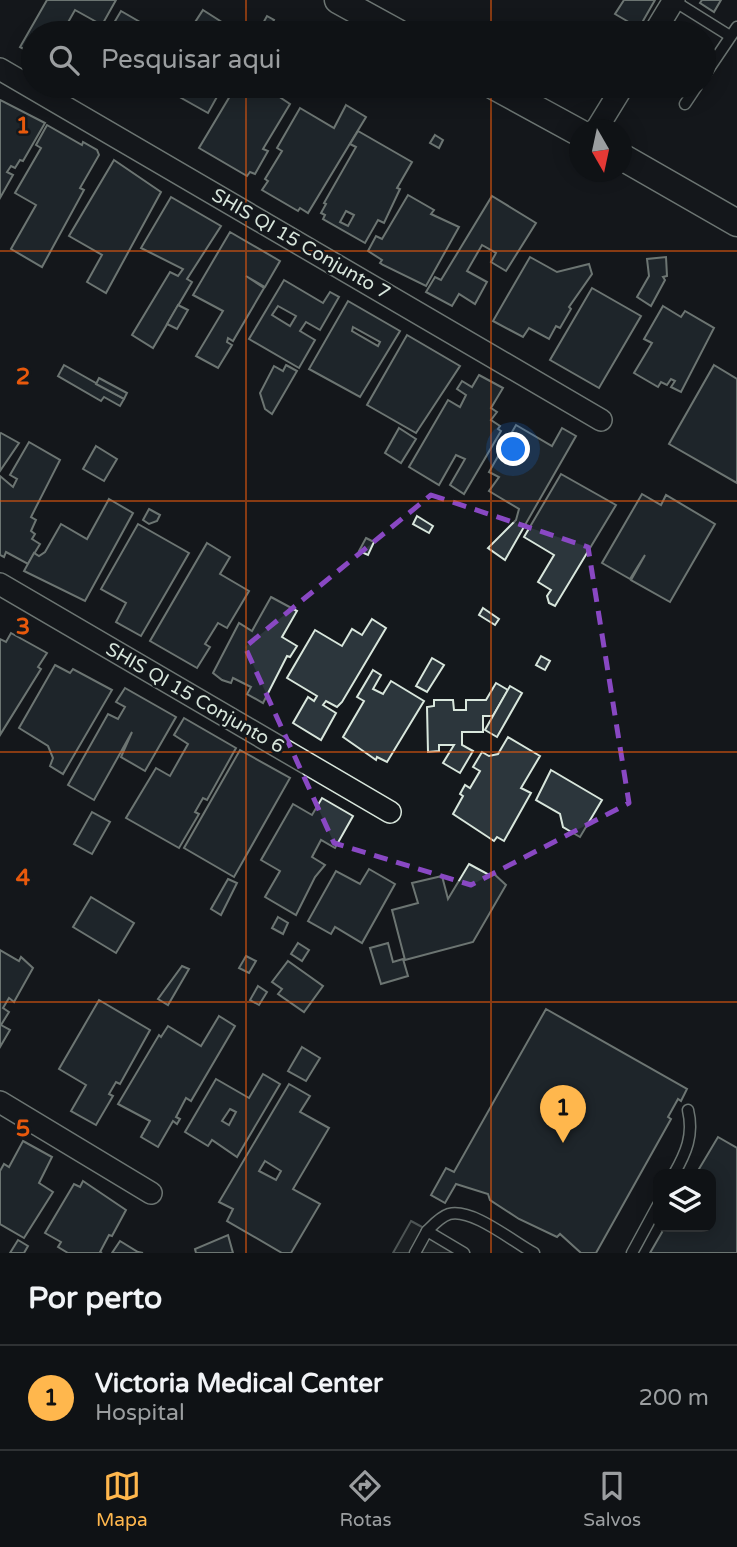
<!DOCTYPE html>
<html lang="pt">
<head>
<meta charset="utf-8">
<style>
	body { margin:0; font-family:"Varela Round",sans-serif; background:#1d2022; color:#f1f3f6 }
	.controls { position:absolute; right:21px; bottom:21px; display:grid; overflow:hidden; border-radius:14px; box-shadow:0 4px 18px #0003 }
	.controls button { width:63px; height:63px; display:grid; place-items:center; padding:0; border:0; border-bottom:2px solid #2f3234; background:#0f1215; color:#f1f3f6; font:35px sans-serif }
	.compass { position:absolute; left:569px; top:119px; width:63px; height:63px; border-radius:50%; background:#0f1215; box-shadow:0 4px 18px #0003; rotate:171deg }
	.you { position:absolute; left:514px; top:450px; width:24px; height:24px; margin:-18px; border:5px solid #fff; border-radius:50%; background:#1a73e8; box-shadow:0 0 0 10px #1a73e833 }
	.badge { display:grid; place-items:center; width:46px; height:46px; border-radius:50%; background:#ffb74d; color:#111; font-size:23px; font-weight:700 }
	.pin { position:absolute; translate:-50% -58px; filter:drop-shadow(0 2px 4px #0008) }
	.pin::after { content:''; position:absolute; top:37px; width:24px; height:21px; background:inherit; clip-path:polygon(0 0,100% 0,50% 100%) }
	.list { margin:0; padding:0; list-style:none }
	h2 { display:flex; justify-content:space-between; align-items:center; height:91px; margin:0; padding:0 28px; font-size:30px }
	h2 small { font-size:23px; font-weight:400; color:#9b9ea0 }
	.list li { display:grid; grid-template-columns:46px 1fr auto; gap:21px; align-items:center; box-sizing:border-box; height:105px; padding:0 28px; border-top:2px solid #2f3234 }
	.list b { display:block; font-size:26px; white-space:nowrap }
	.list p { margin:0; font-size:23px; white-space:nowrap; color:#9b9ea0 }
	.list em { font-size:23px; font-style:normal; color:#9b9ea0 }
	.icon { flex:none; width:38px; height:38px; fill:none; stroke:currentColor; stroke-width:2; stroke-linecap:round; stroke-linejoin:round }
	.map { position:relative; flex:none; width:737px; height:1253px; overflow:hidden }
	.search { position:absolute; background:#0f1215; box-shadow:0 4px 18px #0003; left:21px; right:21px; top:21px; height:77px; display:flex; align-items:center; gap:18px; box-sizing:border-box; padding:0 24px; border-radius:38px; color:#9b9ea0; font-size:26px }
	.sheet { height:196px; background:#0f1215 }
	nav { display:flex; justify-content:space-around; align-items:center; box-sizing:border-box; height:98px; border-top:2px solid #2f3234; background:#0f1215; font-size:19px; color:#9b9ea0 }
	nav a { display:grid; justify-items:center; gap:4px }
	nav .on { color:#ffb74d }
	.map>svg:first-child { display:block }
</style>
</head>
<body>
<div class="map">
<svg width="737" height="1253" viewBox="0 0 737 1253">
	<rect width="100%" height="100%" fill="#14181c"/>
	<path fill="#24282b" stroke="#939e99" stroke-width="2" d="M411,1221L470,1253H393Z"/>
	<g fill="#2c363c" stroke="#d8e6dc" stroke-width="2" fill-rule="evenodd">
		<path d="M47,0H116L102,25L75,10L62,33H33V54L20,47Z"/>
		<path d="M624,0H655L639,28L615,14Z"/>
		<path d="M702,0H721L714,12L700,3Z"/>
		<path d="M203,10L228,26L223,33H188Z"/>
		<path d="M121,11L159,33H108Z"/>
		<path d="M267,16L274,20L269,29L262,25Z"/>
		<path d="M160,86H223L208,113Z"/>
		<path d="M236,86H263L290,104L263,149L268,151L255,174L250,172L247,176L199,148Z"/>
		<path d="M0,100L45,123L23,161L20,160L15,168L11,166L7,172L13,175L0,198Z"/>
		<path d="M346,105L366,117L308,213L300,208L298,211L262,190L268,181L265,179L282,151L277,148L300,108L334,128Z"/>
		<path d="M47,125L82,145L83,142L97,150L99,155L80,188L84,190L42,267L11,249L36,205L15,193L41,148L36,145Z"/>
		<path d="M358,131L412,162L397,188L400,189L384,223L378,220L365,243L323,219L325,215L321,213L326,204L324,203L356,147L350,144ZM346,211L354,215L348,226L340,222Z"/>
		<path d="M435,135L443,140L439,148L430,143Z"/>
		<path d="M114,160L161,192L106,293L87,282L102,255L69,236Z"/>
		<path d="M408,195L434,210L431,214L459,227L426,286L383,265L380,263L382,260L368,251L376,236L382,239Z"/>
		<path d="M492,196L536,223L506,271L491,262L496,253L482,245L467,271L487,282L475,304L459,294L452,306L426,292L435,277L441,280Z"/>
		<path d="M171,197L221,226L187,279L192,282L153,348L132,335L170,272L178,276L183,269L141,248Z"/>
		<path d="M230,232L280,261L265,287L246,276L264,288L233,341L228,338L227,342L232,345L218,368L196,356L223,311L193,295Z"/>
		<path d="M530,257L557,272L589,264L592,274L569,307L571,309L560,328L556,326L549,339L529,328L523,337L493,321Z"/>
		<path d="M666,257L667,276L663,277L665,280L651,306L637,297L649,276L647,259Z"/>
		<path d="M284,280L323,303L330,292L339,297L320,330L306,322L300,331L315,340L299,368L249,339ZM278,306L296,316L290,326L272,315Z"/>
		<path d="M592,288L641,316L599,388L550,360Z"/>
		<path d="M348,301L400,331L360,397L309,369ZM353,327L380,342L378,346L352,331Z"/>
		<path d="M178,305L188,310L177,329L167,324Z"/>
		<path d="M663,306L681,317L685,311L714,328L681,392L671,387L675,381L671,379L667,385L661,382L658,387L634,373L652,343L644,339Z"/>
		<path d="M407,335L460,366L416,433L367,405Z"/>
		<path d="M64,365L124,399L120,406L104,397L101,401L58,376Z"/>
		<path d="M286,365L297,371L272,414L265,409L260,393L274,366L283,371Z"/>
		<path d="M714,365L737,379V483L669,444Z"/>
		<path d="M479,375L503,388L491,408L497,412L491,420L500,426L498,429L501,431L464,494L450,485L465,459L456,455L439,485L409,467L448,400L460,407L466,395L457,389L462,381L472,387Z"/>
		<path d="M99,378L127,393L124,399L96,384Z"/>
		<path d="M516,425L552,446L562,428L576,436L505,560L488,548L516,520L519,509L489,491L499,477L489,472Z"/>
		<path d="M399,428L416,439L401,463L385,453Z"/>
		<path d="M1,433L19,443L0,471V434Z"/>
		<path d="M29,442L60,460L31,517L36,520L31,531L35,534L32,539L40,544L28,564L6,552L4,557L0,555V476L13,487L17,479L10,475Z"/>
		<path d="M96,446L117,459L104,481L83,469Z"/>
		<path d="M561,474L616,505L555,606L549,603L547,596L551,590L538,582L554,555L524,537Z"/>
		<path d="M642,494L661,505L666,495L715,524L670,602L631,580L645,555L630,579L602,563Z"/>
		<path d="M109,499L133,513L85,601L24,571L34,553L39,556L45,552L61,524L87,539Z"/>
		<path d="M149,509L160,515L157,521L149,524L143,520Z"/>
		<path d="M417,516L433,526L429,533L413,524Z"/>
		<path d="M138,524L189,553L141,636L116,622L126,603L101,589Z"/>
		<path d="M366,538L374,542L368,555L359,551Z"/>
		<path d="M207,543L230,557L220,574L249,591L227,628L218,623L205,644L210,647L197,668L150,641Z"/>
		<path d="M271,597L297,611L282,637L297,646L290,657L287,656L263,703L247,694L251,687L233,678L231,683L222,680L213,673L239,623L252,631Z"/>
		<path d="M483,608L499,619L495,625L479,615Z"/>
		<path d="M372,619L386,628L342,702L337,707L326,701L323,705L336,713L321,740L293,723L308,697L314,701L317,696L287,678L315,630L342,646L352,629L362,635Z"/>
		<path d="M11,633L47,653L38,667L41,669L0,735V639L6,642Z"/>
		<path d="M541,656L550,661L545,670L536,665Z"/>
		<path d="M432,658L444,665L427,692L416,686Z"/>
		<path d="M55,665L70,673L73,669L112,690L63,774L50,766L53,758L48,746L19,728Z"/>
		<path d="M373,670L381,675L373,689L383,694L391,681L424,701L387,762L377,757L376,760L343,737L364,701L357,697Z"/>
		<path d="M496,683L508,690L493,716H483V732H462V745L473,751L460,773L443,763L454,745H439V751L428,752L427,707L434,706V700H453L454,710H466V700H486Z"/>
		<path d="M510,686L522,693L497,737L485,730Z"/>
		<path d="M125,688L176,717L145,771L121,757L132,732L94,800L68,785L108,714L118,719L125,707L116,702Z"/>
		<path d="M184,718L236,748L207,800L203,798L195,812L199,814L179,848L126,818L156,768L170,776L188,744L174,735Z"/>
		<path d="M508,737L540,756L521,788L531,793L504,841L497,837L494,841L453,814L463,796L460,794L465,785L470,788L480,771L473,767L482,752L489,756L498,754Z"/>
		<path d="M240,750L290,778L234,877L184,848Z"/>
		<path d="M551,770L602,800L580,837L563,827L560,814L536,800Z"/>
		<path d="M322,798L353,816L335,848L321,840L312,857L325,865L315,877L296,915L265,897L280,871L261,860L293,804L312,815Z"/>
		<path d="M92,812L110,822L92,854L74,844Z"/>
		<path d="M469,864L491,876L493,873L506,885L473,942L405,960L392,910L418,903L412,883L442,876L448,899Z"/>
		<path d="M369,869L395,884L362,943L335,927L331,934L308,921L336,871L360,884Z"/>
		<path d="M228,879L237,883L221,915L211,909Z"/>
		<path d="M91,897L134,923L116,953L73,927Z"/>
		<path d="M278,917L288,923L283,934L272,928Z"/>
		<path d="M298,943L309,950L302,961L291,954Z"/>
		<path d="M388,943L393,962L403,959L408,976L381,984L370,948Z"/>
		<path d="M0,950L19,961L21,957L33,968L14,1002L9,998L3,1008L9,1012L1,1025L10,1030L0,1047Z"/>
		<path d="M246,956L256,961L249,973L239,968Z"/>
		<path d="M288,961L323,986L304,1012L278,994L282,989L272,982Z"/>
		<path d="M182,966L189,969L168,1005L158,999Z"/>
		<path d="M258,986L267,992L259,1005L250,1000Z"/>
		<path d="M99,1000L150,1030L120,1084L116,1082L109,1094L113,1096L96,1125L71,1111L86,1085L59,1069Z"/>
		<path d="M546,1009L687,1089L681,1101L678,1099L668,1117L671,1119L596,1253H581L560,1234L557,1237L519,1219L490,1200L488,1194L456,1184L445,1203L431,1195L446,1168L454,1172Z"/>
		<path d="M219,1016L235,1026L191,1101L186,1098L176,1117L180,1119L177,1124L173,1121L158,1147L141,1137L150,1121L118,1104L159,1035L161,1037L168,1026L201,1046Z"/>
		<path d="M302,1047L320,1058L306,1081L288,1071Z"/>
		<path d="M263,1074L280,1084L237,1157L212,1140L208,1146L185,1132L216,1079L249,1098ZM230,1109L236,1112L229,1125L222,1121Z"/>
		<path d="M289,1084L310,1096L300,1112L329,1128L293,1189L320,1204L291,1253H282L227,1221L233,1209L219,1202ZM265,1161L281,1171L276,1180L259,1171Z"/>
		<path d="M718,1137L737,1148V1253H650L665,1227H711V1174H696Z"/>
		<path d="M23,1141L52,1157L39,1183L53,1192L24,1238L0,1224V1171L4,1164L9,1167Z"/>
		<path d="M83,1181L126,1210L112,1236L109,1235L100,1252L102,1253H68L58,1247L61,1242L45,1233L74,1184L80,1187Z"/>
		<path d="M228,1235L233,1253H196L195,1249Z"/>
		<path d="M18,1240L28,1246L24,1253H10Z"/>
		<path d="M120,1241L138,1252L143,1253H112Z"/>
	</g>
	<g fill="none" stroke-linecap="round" stroke-linejoin="round">
		<defs>
			<g id="service">
				<path d="M674,1L730,36"/>
				<path d="M704,76L737,27"/>
				<path d="M685,104L697,86"/>
				<path d="M674,1174C686,1153 694,1135 688,1110"/>
				<path d="M427,1231C433,1225 440,1217 449,1214C473,1208 513,1242 534,1253"/>
				<path d="M415,1253L427,1231L464,1253"/>
				<path d="M632,1253L658,1205"/>
			</g>
			<g id="minor">
				<path d="M654,33L674,0"/>
				<path d="M0,69L601,420"/>
				<path d="M596,130L623,86"/>
				<path d="M0,584L390,812"/>
				<path d="M0,1102L151,1193"/>
			</g>
			<g id="tertiary">
				<path d="M338,0L398,33"/>
				<path d="M494,86L580,133"/>
				<path d="M622,157L737,223"/>
			</g>
		</defs>
		<use href="#service" stroke="#d8e6dc" stroke-width="13"/>
		<use href="#minor" stroke="#d8e6dc" stroke-width="24"/>
		<use href="#tertiary" stroke="#d8e6dc" stroke-width="29"/>
		<use href="#service" stroke="#14181c" stroke-width="10"/>
		<use href="#minor" stroke="#14181c" stroke-width="21"/>
		<use href="#tertiary" stroke="#14181c" stroke-width="26"/>
	</g>
	<path d="M0 0H737V1253H0ZM431,495L588,547L629,803L471,885L334,843L245,647Z" fill="#14181c" fill-opacity=".55" fill-rule="evenodd"/>
	<path fill="none" stroke="#8948c3" stroke-width="5" stroke-dasharray="14 9" stroke-linejoin="round" d="M431,495L588,547L629,803L471,885L334,843L245,647Z"/>
	<path fill="none" stroke="#e8590c" stroke-width="2" stroke-opacity="0.55" d="M246,0V33M491,0V33M246,86V1253M491,86V1253M0,251H737M0,501H737M0,752H737M0,1002H737"/>
	<g text-anchor="middle" dominant-baseline="central" stroke-width="5" stroke-linejoin="round" paint-order="stroke">
		<g font-size="19" fill="#d8e6dc" stroke="#14181c">
			<text transform="translate(301 244) rotate(30)">SHIS QI 15 Conjunto 7</text>
			<text transform="translate(195 698) rotate(30)">SHIS QI 15 Conjunto 6</text>
		</g>
	</g>
	<g font-size="23" text-anchor="middle" font-weight="bold" fill="#e8590c" stroke="#14181c" stroke-width="5" stroke-linejoin="round" paint-order="stroke">
		<text x="23" y="133">1</text>
		<text x="23" y="384">2</text>
		<text x="23" y="634">3</text>
		<text x="23" y="885">4</text>
		<text x="23" y="1136">5</text>
	</g>
</svg>
<div class="controls">
<button><svg class="icon" aria-label="layers" viewBox="0 0 24 24"><path d="M12 4l9 5-9 5-9-5zM3 14l9 5 9-5"/></svg></button>
</div>
<svg class="compass" viewBox="-18 -18 36 36"><path d="M0-13l5 13h-10z" fill="#e53935"/><path d="M0 13l5-13h-10z" fill="#9b9ea0"/></svg>
<div class="you"></div>
<div class="pin badge" style="left:563px;top:1143px">1</div>
<div class="search"><svg class="icon" aria-label="search" viewBox="0 0 24 24"><circle cx="10" cy="10" r="6"/><path d="M15 15l6 6"/></svg>Pesquisar aqui</div>
</div>
<section class="sheet">
<h2>Por perto<small></small></h2>
<ul class="list">
<li><span class="badge">1</span><div><b>Victoria Medical Center</b><p>Hospital</p></div><em>200 m</em></li>
</ul>
</section>
<nav>
<a class="on"><svg class="icon" aria-label="map" viewBox="0 0 24 24"><path d="M3 6l6-2 6 2 6-2v14l-6 2-6-2-6 2zM9 4v14M15 6v14"/></svg>Mapa</a>
<a><svg class="icon" aria-label="directions" viewBox="0 0 24 24"><path d="M12 3l9 9-9 9-9-9zM9 14v-3h6M13 9l2 2-2 2"/></svg>Rotas</a>
<a><svg class="icon" aria-label="saved" viewBox="0 0 24 24"><path d="M7 4h10v16l-5-4-5 4z"/></svg>Salvos</a>
</nav>
</body>
</html>
